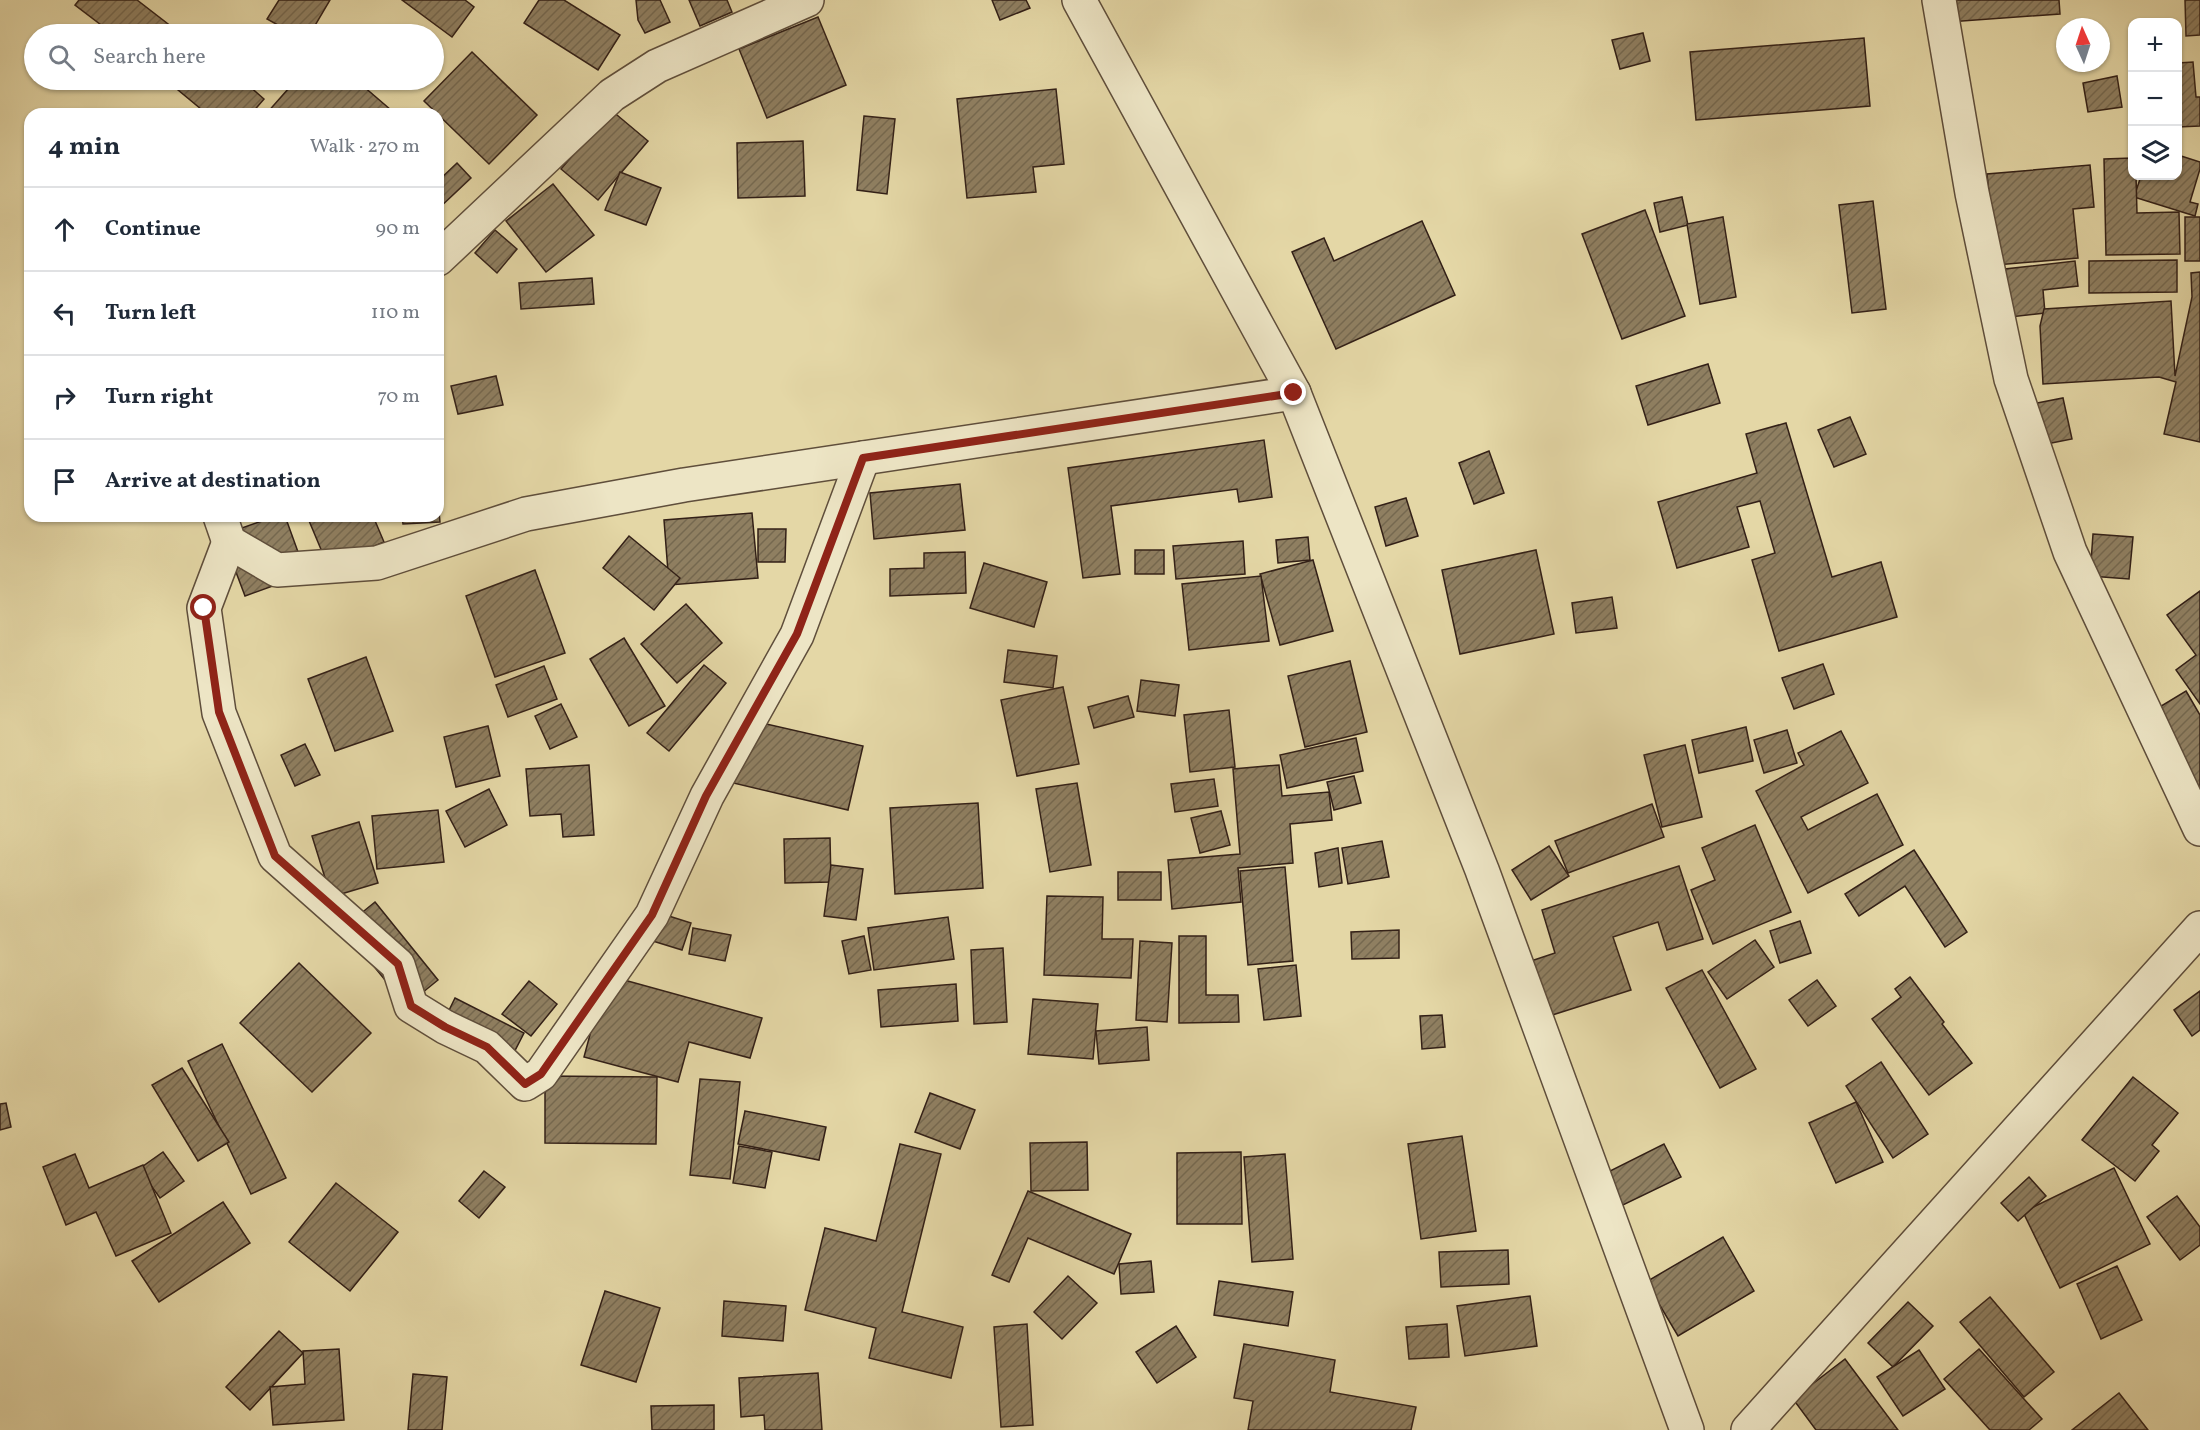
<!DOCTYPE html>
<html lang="en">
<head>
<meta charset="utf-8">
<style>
	body { margin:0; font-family:Vollkorn,serif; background:#f2f2f3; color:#1f2937 }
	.controls { position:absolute; right:18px; top:18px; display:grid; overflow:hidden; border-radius:12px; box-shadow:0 2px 4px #0004 }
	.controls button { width:54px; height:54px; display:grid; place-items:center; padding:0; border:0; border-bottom:2px solid #e0e1e3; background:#fff; color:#1f2937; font:30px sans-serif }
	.compass { position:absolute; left:2056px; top:18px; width:54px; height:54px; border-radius:50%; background:#fff; box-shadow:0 2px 4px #0004; rotate:357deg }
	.stop { position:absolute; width:18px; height:18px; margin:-14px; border:4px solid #8f2418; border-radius:50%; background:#fff }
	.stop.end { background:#8f2418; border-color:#fff; box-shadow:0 2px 6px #0008 }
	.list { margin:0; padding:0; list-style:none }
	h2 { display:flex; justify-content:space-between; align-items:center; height:78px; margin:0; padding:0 24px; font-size:26px }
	h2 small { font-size:20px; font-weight:400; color:#747a83 }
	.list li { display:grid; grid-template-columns:39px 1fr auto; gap:18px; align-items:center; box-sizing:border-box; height:84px; padding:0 24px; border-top:2px solid #e0e1e3 }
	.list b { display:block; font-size:22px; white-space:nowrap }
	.list em { font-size:20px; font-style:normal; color:#747a83 }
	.icon { flex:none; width:33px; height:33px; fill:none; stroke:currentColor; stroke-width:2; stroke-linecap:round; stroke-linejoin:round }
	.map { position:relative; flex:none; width:2200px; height:1430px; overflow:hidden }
	.search { position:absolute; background:#fff; box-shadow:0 2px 4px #0004; left:24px; top:24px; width:420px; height:66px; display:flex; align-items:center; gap:15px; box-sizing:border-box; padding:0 21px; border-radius:33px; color:#747a83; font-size:22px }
	.panel { position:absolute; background:#fff; box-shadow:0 2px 4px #0004; left:24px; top:108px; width:420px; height:414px; border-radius:18px }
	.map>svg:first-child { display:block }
</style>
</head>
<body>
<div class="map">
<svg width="2200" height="1430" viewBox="0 0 2200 1430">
	<defs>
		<pattern id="building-hatch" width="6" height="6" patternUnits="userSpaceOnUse" patternTransform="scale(1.5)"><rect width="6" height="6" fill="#8f7f61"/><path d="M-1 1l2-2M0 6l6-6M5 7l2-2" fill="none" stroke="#75684f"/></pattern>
	</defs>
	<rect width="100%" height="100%" fill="#e4d7a6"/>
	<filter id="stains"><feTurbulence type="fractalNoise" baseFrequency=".00333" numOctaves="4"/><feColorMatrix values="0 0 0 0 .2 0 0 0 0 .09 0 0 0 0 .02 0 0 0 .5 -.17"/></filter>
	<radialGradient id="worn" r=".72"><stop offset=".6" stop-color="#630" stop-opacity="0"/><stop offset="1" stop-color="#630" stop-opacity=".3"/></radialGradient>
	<g fill="url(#building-hatch)" stroke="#332017" stroke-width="1.5">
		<path d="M79,0H137L181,34H113L75,5Z"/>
		<path d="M279,0H330L310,34H294L267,19Z"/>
		<path d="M402,0H465L474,7L452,37Z"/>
		<path d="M539,0H564L620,35L598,70L524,23Z"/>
		<path d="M636,0H660L670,22L645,33L638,20Z"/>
		<path d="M689,0H727L732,12L700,26Z"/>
		<path d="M992,0H1026L1030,8L1000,20Z"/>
		<path d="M1933,0H2059L2060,14L1935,23Z"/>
		<path d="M2185,0H2200V35L2186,36Z"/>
		<path d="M818,17L846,85L767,118L739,49Z"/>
		<path d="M1643,33L1650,61L1620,69L1612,40Z"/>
		<path d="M1864,38L1870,106L1696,120L1690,52Z"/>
		<path d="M472,52L537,115L489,164L424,101Z"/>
		<path d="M2193,62L2196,97H2200V126L2178,127V63Z"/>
		<path d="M2117,76L2122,107L2088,112L2083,83Z"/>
		<path d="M166,80H242L264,99L251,114H207Z"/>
		<path d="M296,80H356L391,110L387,114H266Z"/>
		<path d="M1056,89L1064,164L1033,167L1036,192L967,198L957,99Z"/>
		<path d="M611,110L648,141L598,200L561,169Z"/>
		<path d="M864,116L895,119L887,194L857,190Z"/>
		<path d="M803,141L805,196L738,198L737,143Z"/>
		<path d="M2178,155L2200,162V169L2190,202L2198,204L2195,216L2134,197L2141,176H2178Z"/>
		<path d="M2132,158V176H2136L2137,213L2179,212L2180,254L2106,255L2104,159Z"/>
		<path d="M457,163L471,178L438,209V181Z"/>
		<path d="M2090,165L2094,207L2073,209L2078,258L1996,265L1987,174Z"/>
		<path d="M620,172L661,188L646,225L605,210Z"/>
		<path d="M553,184L594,235L546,272L506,221Z"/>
		<path d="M1682,197L1688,225L1660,232L1654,203Z"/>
		<path d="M1873,201L1886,309L1852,313L1839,205Z"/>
		<path d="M1645,210L1685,316L1622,339L1582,234Z"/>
		<path d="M1723,217L1736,297L1700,304L1687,224Z"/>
		<rect x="2185" y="217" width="15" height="44"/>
		<path d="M1422,221L1455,295L1336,349L1292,252L1324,238L1334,261Z"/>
		<path d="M495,230L517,249L497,273L475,253Z"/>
		<path d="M2177,260V292L2089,293V261Z"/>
		<path d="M2075,261L2078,286L2043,290L2045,313L2010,317L2005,269Z"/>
		<path d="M2200,272V442L2164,434L2176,382L2159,377L2043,384L2040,326L2044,309L2171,301L2175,376L2192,297L2191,273Z"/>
		<path d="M592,278L594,304L521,309L519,283Z"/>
		<path d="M1708,364L1720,403L1648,425L1636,386Z"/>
		<path d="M496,376L503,405L458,414L451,386Z"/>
		<path d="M2063,398L2072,439L2041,445L2032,404Z"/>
		<path d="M1850,417L1866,454L1834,467L1818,430Z"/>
		<path d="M1786,423L1832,577L1881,562L1897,617L1779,651L1752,560L1775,553L1760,501L1737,507L1749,547L1677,568L1658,502L1757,473L1746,434Z"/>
		<path d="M1264,440L1272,497L1239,502L1237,489L1111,506L1120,574L1083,578L1068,468Z"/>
		<path d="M1489,451L1504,493L1474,504L1459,463Z"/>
		<path d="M960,484L965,530L874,539L870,493Z"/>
		<path d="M1406,498L1418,536L1386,546L1375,507Z"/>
		<path d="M438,501L440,522L403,524L402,516H438Z"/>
		<path d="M752,513L758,578L669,585L664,520Z"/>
		<path d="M276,516H285L306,574L245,596L222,535Z"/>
		<path d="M307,516H373L384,542L328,566Z"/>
		<path d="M758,529H786L785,562H758Z"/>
		<path d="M2093,534L2133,537L2129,579L2090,576Z"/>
		<path d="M629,536L680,578L654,610L603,568Z"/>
		<path d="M1308,537L1310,560L1278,563L1276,540Z"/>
		<path d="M1243,541L1245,574L1176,579L1173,546Z"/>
		<rect x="1135" y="550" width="29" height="24"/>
		<path d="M1536,550L1554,634L1460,654L1442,570Z"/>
		<path d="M965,552L966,593L890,596V569L924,568V553Z"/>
		<path d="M1313,560L1333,631L1280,645L1260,574Z"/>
		<path d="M984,563L1047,582L1034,627L970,608Z"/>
		<path d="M535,570L565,653L495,677L466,596Z"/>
		<path d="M1261,576L1269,641L1189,650L1182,584Z"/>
		<path d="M2200,591V704L2176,670L2196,655L2167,615Z"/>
		<path d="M1612,597L1617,628L1576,633L1572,603Z"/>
		<path d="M686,604L722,643L677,683L641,644Z"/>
		<path d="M624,638L665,706L629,726L590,659Z"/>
		<path d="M1008,650L1057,656L1053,688L1004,682Z"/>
		<path d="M366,657L393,731L335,751L308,679Z"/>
		<path d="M1350,661L1367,732L1305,747L1288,676Z"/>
		<path d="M1823,664L1834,694L1794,709L1782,678Z"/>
		<path d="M704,665L726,683L669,751L647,733Z"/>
		<path d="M544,666L557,699L508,717L496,685Z"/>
		<path d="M1141,680L1179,685L1175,716L1137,711Z"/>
		<path d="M1063,687L1079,764L1017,776L1001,700Z"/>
		<path d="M2186,691L2200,715V802L2143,717Z"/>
		<path d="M1128,696L1134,717L1094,728L1088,707Z"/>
		<path d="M561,704L577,737L550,749L535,716Z"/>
		<path d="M1229,710L1235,767L1190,772L1184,715Z"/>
		<path d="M740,718L863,746L848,810L725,781Z"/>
		<path d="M488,726L500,776L456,787L444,737Z"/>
		<path d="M1746,727L1753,761L1699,773L1692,740Z"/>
		<path d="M1787,730L1797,763L1764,773L1754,740Z"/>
		<path d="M1841,731L1868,783L1801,817L1808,830L1877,794L1903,845L1808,893L1756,791L1804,765L1798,753Z"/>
		<path d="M1356,738L1363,771L1287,788L1280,755Z"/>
		<path d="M305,744L320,775L295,786L281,755Z"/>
		<path d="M1685,745L1702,817L1662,827L1644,755Z"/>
		<path d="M589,765L594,835L563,837L561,814L530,816L526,769Z"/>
		<path d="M1279,765L1282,796L1329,792L1332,820L1290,824L1293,863L1238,868L1241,902L1172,909L1168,860L1240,854L1233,769Z"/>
		<path d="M1354,776L1361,803L1334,810L1327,782Z"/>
		<path d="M1214,779L1218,806L1175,812L1171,784Z"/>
		<path d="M1077,783L1091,865L1050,872L1036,789Z"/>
		<path d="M489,789L507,825L465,847L446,811Z"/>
		<path d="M978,803L983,888L895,894L890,808Z"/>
		<path d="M1652,804L1664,837L1568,873L1555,841Z"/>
		<path d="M438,810L444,862L377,869L372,816Z"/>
		<path d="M1221,811L1230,845L1200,853L1191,818Z"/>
		<path d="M359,822L378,883L331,897L312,836Z"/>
		<path d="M1755,825L1791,912L1713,944L1691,890L1715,880L1702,848Z"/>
		<path d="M830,838L831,882L785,883L784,839Z"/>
		<path d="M1382,841L1389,877L1348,884L1342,848Z"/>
		<path d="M1549,846L1569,876L1531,900L1512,870Z"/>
		<path d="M1338,848L1342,883L1319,887L1315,853Z"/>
		<path d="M1914,850L1967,932L1945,947L1905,886L1859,916L1845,894Z"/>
		<path d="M831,865L863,869L856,920L824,916Z"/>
		<path d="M1679,866L1703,939L1667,950L1658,922L1613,937L1631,990L1546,1017L1528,962L1555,953L1542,910Z"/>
		<path d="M1285,867L1293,961L1248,965L1240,871Z"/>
		<rect x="1118" y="872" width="43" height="28"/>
		<path d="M1047,896L1103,897L1102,939H1133L1131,978L1044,975Z"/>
		<path d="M375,902L438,980L406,1006L343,928Z"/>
		<path d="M653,911L691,923L682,950L643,938Z"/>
		<path d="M948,917L954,959L874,970L868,928Z"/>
		<path d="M1800,921L1811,953L1780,963L1770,931Z"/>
		<path d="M693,928L731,935L725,961L689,954Z"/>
		<path d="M1399,930V958L1352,959L1351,932Z"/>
		<path d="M864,936L871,970L849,974L842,941Z"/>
		<path d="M1179,936H1206V995H1238L1239,1022L1179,1023Z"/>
		<path d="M1755,940L1774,967L1727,999L1708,972Z"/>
		<path d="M1140,941L1172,943L1167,1022L1136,1020Z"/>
		<path d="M1003,948L1007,1022L974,1024L971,950Z"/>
		<path d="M299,963L371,1033L312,1092L240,1023Z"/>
		<path d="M1296,965L1301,1016L1264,1020L1258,969Z"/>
		<path d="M1702,970L1756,1069L1720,1088L1666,988Z"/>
		<path d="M606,975L762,1018L750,1058L689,1042L678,1082L584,1057Z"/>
		<path d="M1910,977L1944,1022L1942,1024L1972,1063L1929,1095L1872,1019L1901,997L1895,989Z"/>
		<path d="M1817,980L1836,1006L1808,1026L1789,1000Z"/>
		<path d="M529,981L557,1004L531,1036L502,1014Z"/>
		<path d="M956,984L958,1021L881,1027L878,990Z"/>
		<path d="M2200,991V1030L2192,1036L2174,1010Z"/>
		<path d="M455,998L524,1033L505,1070L437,1035Z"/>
		<path d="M1033,999L1098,1004L1093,1059L1028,1054Z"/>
		<path d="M1442,1015L1445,1047L1422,1049L1420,1016Z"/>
		<path d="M1147,1027L1149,1060L1099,1064L1096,1031Z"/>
		<path d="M222,1044L286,1178L251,1194L188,1061Z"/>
		<path d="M1881,1062L1928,1134L1893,1158L1846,1086Z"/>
		<path d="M182,1068L229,1142L198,1161L152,1085Z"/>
		<path d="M545,1076L657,1077L656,1144L545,1143Z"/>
		<path d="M2133,1077L2178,1113L2152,1145L2159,1151L2135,1181L2082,1140Z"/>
		<path d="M700,1079L740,1082L730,1179L690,1175Z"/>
		<path d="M930,1093L975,1110L960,1149L915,1132Z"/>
		<path d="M1856,1102L1883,1162L1836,1183L1809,1123Z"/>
		<path d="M6,1103L11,1127L0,1130V1104Z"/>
		<path d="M745,1111L826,1127L819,1160L738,1144Z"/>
		<path d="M1462,1136L1476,1231L1421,1239L1408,1144Z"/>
		<path d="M1087,1142L1088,1190L1031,1191L1030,1143Z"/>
		<path d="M900,1144L941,1154L902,1312L963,1327L951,1378L869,1358L876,1328L805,1310L825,1228L876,1241Z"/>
		<path d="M1664,1144L1681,1177L1600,1216L1584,1184Z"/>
		<path d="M739,1146L772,1152L765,1188L733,1183Z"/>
		<path d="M163,1152L184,1181L160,1198L139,1169Z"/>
		<path d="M1241,1152L1242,1224H1177V1153Z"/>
		<path d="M75,1154L89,1188L143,1165L171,1233L116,1256L96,1212L66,1225L43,1167Z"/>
		<path d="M1285,1154L1293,1259L1252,1262L1244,1157Z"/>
		<path d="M2114,1168L2150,1244L2060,1288L2023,1212Z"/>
		<path d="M484,1171L505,1187L479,1218L459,1201Z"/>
		<path d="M2029,1177L2046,1196L2018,1221L2001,1203Z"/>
		<path d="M336,1183L398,1232L350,1291L289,1242Z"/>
		<path d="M1028,1191L1131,1234L1114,1274L1028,1238L1009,1282L992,1275Z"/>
		<path d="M2177,1196L2200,1227V1245L2180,1260L2147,1217Z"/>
		<path d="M223,1202L250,1243L159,1302L132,1261Z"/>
		<path d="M1723,1237L1754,1291L1678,1336L1646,1282Z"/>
		<path d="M1508,1250L1509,1284L1441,1287L1439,1252Z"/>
		<path d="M1151,1261L1154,1292L1121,1294L1119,1264Z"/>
		<path d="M2117,1266L2142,1320L2101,1339L2077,1284Z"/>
		<path d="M1068,1276L1097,1303L1062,1339L1034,1312Z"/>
		<path d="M1219,1281L1293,1292L1288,1326L1214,1315Z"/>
		<path d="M605,1291L660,1308L636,1382L581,1365Z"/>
		<path d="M1530,1296L1537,1346L1465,1356L1457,1306Z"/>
		<path d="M1990,1297L2054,1372L2024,1397L1960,1322Z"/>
		<path d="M724,1301L786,1306L783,1341L722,1336Z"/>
		<path d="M1908,1302L1933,1326L1893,1367L1868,1343Z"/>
		<path d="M1027,1324L1033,1425L1001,1427L994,1327Z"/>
		<path d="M1447,1324L1449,1357L1409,1359L1406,1327Z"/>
		<path d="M1176,1326L1196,1357L1157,1383L1136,1352Z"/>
		<path d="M279,1331L303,1353L250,1410L226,1387Z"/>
		<path d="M1244,1344L1335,1360L1330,1392L1416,1407L1411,1430H1248L1253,1401L1234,1398Z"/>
		<path d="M339,1349L344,1420L273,1425L270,1387L305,1384L303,1351Z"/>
		<path d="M1979,1349L2042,1419L2029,1430H1990L1944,1379Z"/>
		<path d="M1919,1350L1945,1389L1903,1416L1877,1377Z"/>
		<path d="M1845,1359L1898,1430H1816L1793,1399Z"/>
		<path d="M818,1373L822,1430H765L764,1415L741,1417L739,1378Z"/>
		<path d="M413,1374L447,1377L442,1430H408Z"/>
		<path d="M2119,1393L2148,1430H2072Z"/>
		<path d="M714,1405V1430H652L651,1406Z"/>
	</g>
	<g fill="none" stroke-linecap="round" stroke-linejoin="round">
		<defs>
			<g id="minor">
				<path d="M1079,0L1294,393L1482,870L1687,1430"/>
				<path d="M1939,0L1972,193L2011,379L2070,552L2200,829"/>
				<path d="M438,259L612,95L657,66L807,0"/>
				<path d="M220,516L229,542L277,570L377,563L526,514L684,485L1294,393"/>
				<path d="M229,542L204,608L219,713L275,856L398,965L411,1006L445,1027L487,1047L525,1084L541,1074L652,915L707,796L797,635L863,458"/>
				<path d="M1748,1430L2200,928"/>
			</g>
		</defs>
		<use href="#minor" stroke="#5f4e3b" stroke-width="36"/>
		<use href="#minor" stroke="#ede5c5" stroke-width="33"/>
	</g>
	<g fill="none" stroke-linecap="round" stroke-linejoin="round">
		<path stroke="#8f2418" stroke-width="8" d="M204,608L219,712L275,856L398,964L411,1006L445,1027L487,1047L525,1084L541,1074L652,915L706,796L797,634L863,458L1294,393"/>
	</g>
	<rect width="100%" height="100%" filter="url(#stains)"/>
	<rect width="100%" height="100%" fill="url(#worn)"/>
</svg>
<div class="controls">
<button>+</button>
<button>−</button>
<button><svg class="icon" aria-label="layers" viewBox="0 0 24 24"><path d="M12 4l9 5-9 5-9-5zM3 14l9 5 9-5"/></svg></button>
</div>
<svg class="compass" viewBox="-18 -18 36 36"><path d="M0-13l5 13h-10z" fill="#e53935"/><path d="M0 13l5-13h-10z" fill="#747a83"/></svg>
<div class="stop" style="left:204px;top:608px"></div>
<div class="stop end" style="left:1294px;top:393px"></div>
<div class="search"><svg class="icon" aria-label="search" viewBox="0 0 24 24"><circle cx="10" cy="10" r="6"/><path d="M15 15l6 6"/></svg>Search here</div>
<section class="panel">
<h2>4 min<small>Walk · 270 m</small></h2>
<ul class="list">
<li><svg class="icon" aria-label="ahead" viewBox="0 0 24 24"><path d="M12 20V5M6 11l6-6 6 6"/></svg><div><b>Continue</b></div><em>90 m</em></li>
<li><svg class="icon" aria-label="left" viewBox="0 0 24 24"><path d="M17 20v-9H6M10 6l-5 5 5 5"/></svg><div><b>Turn left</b></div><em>110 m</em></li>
<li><svg class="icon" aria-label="right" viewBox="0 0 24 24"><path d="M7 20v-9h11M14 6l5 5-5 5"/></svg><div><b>Turn right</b></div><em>70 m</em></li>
<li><svg class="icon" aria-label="arrive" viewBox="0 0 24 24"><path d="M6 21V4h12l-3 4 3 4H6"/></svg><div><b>Arrive at destination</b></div></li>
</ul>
</section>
</div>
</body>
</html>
